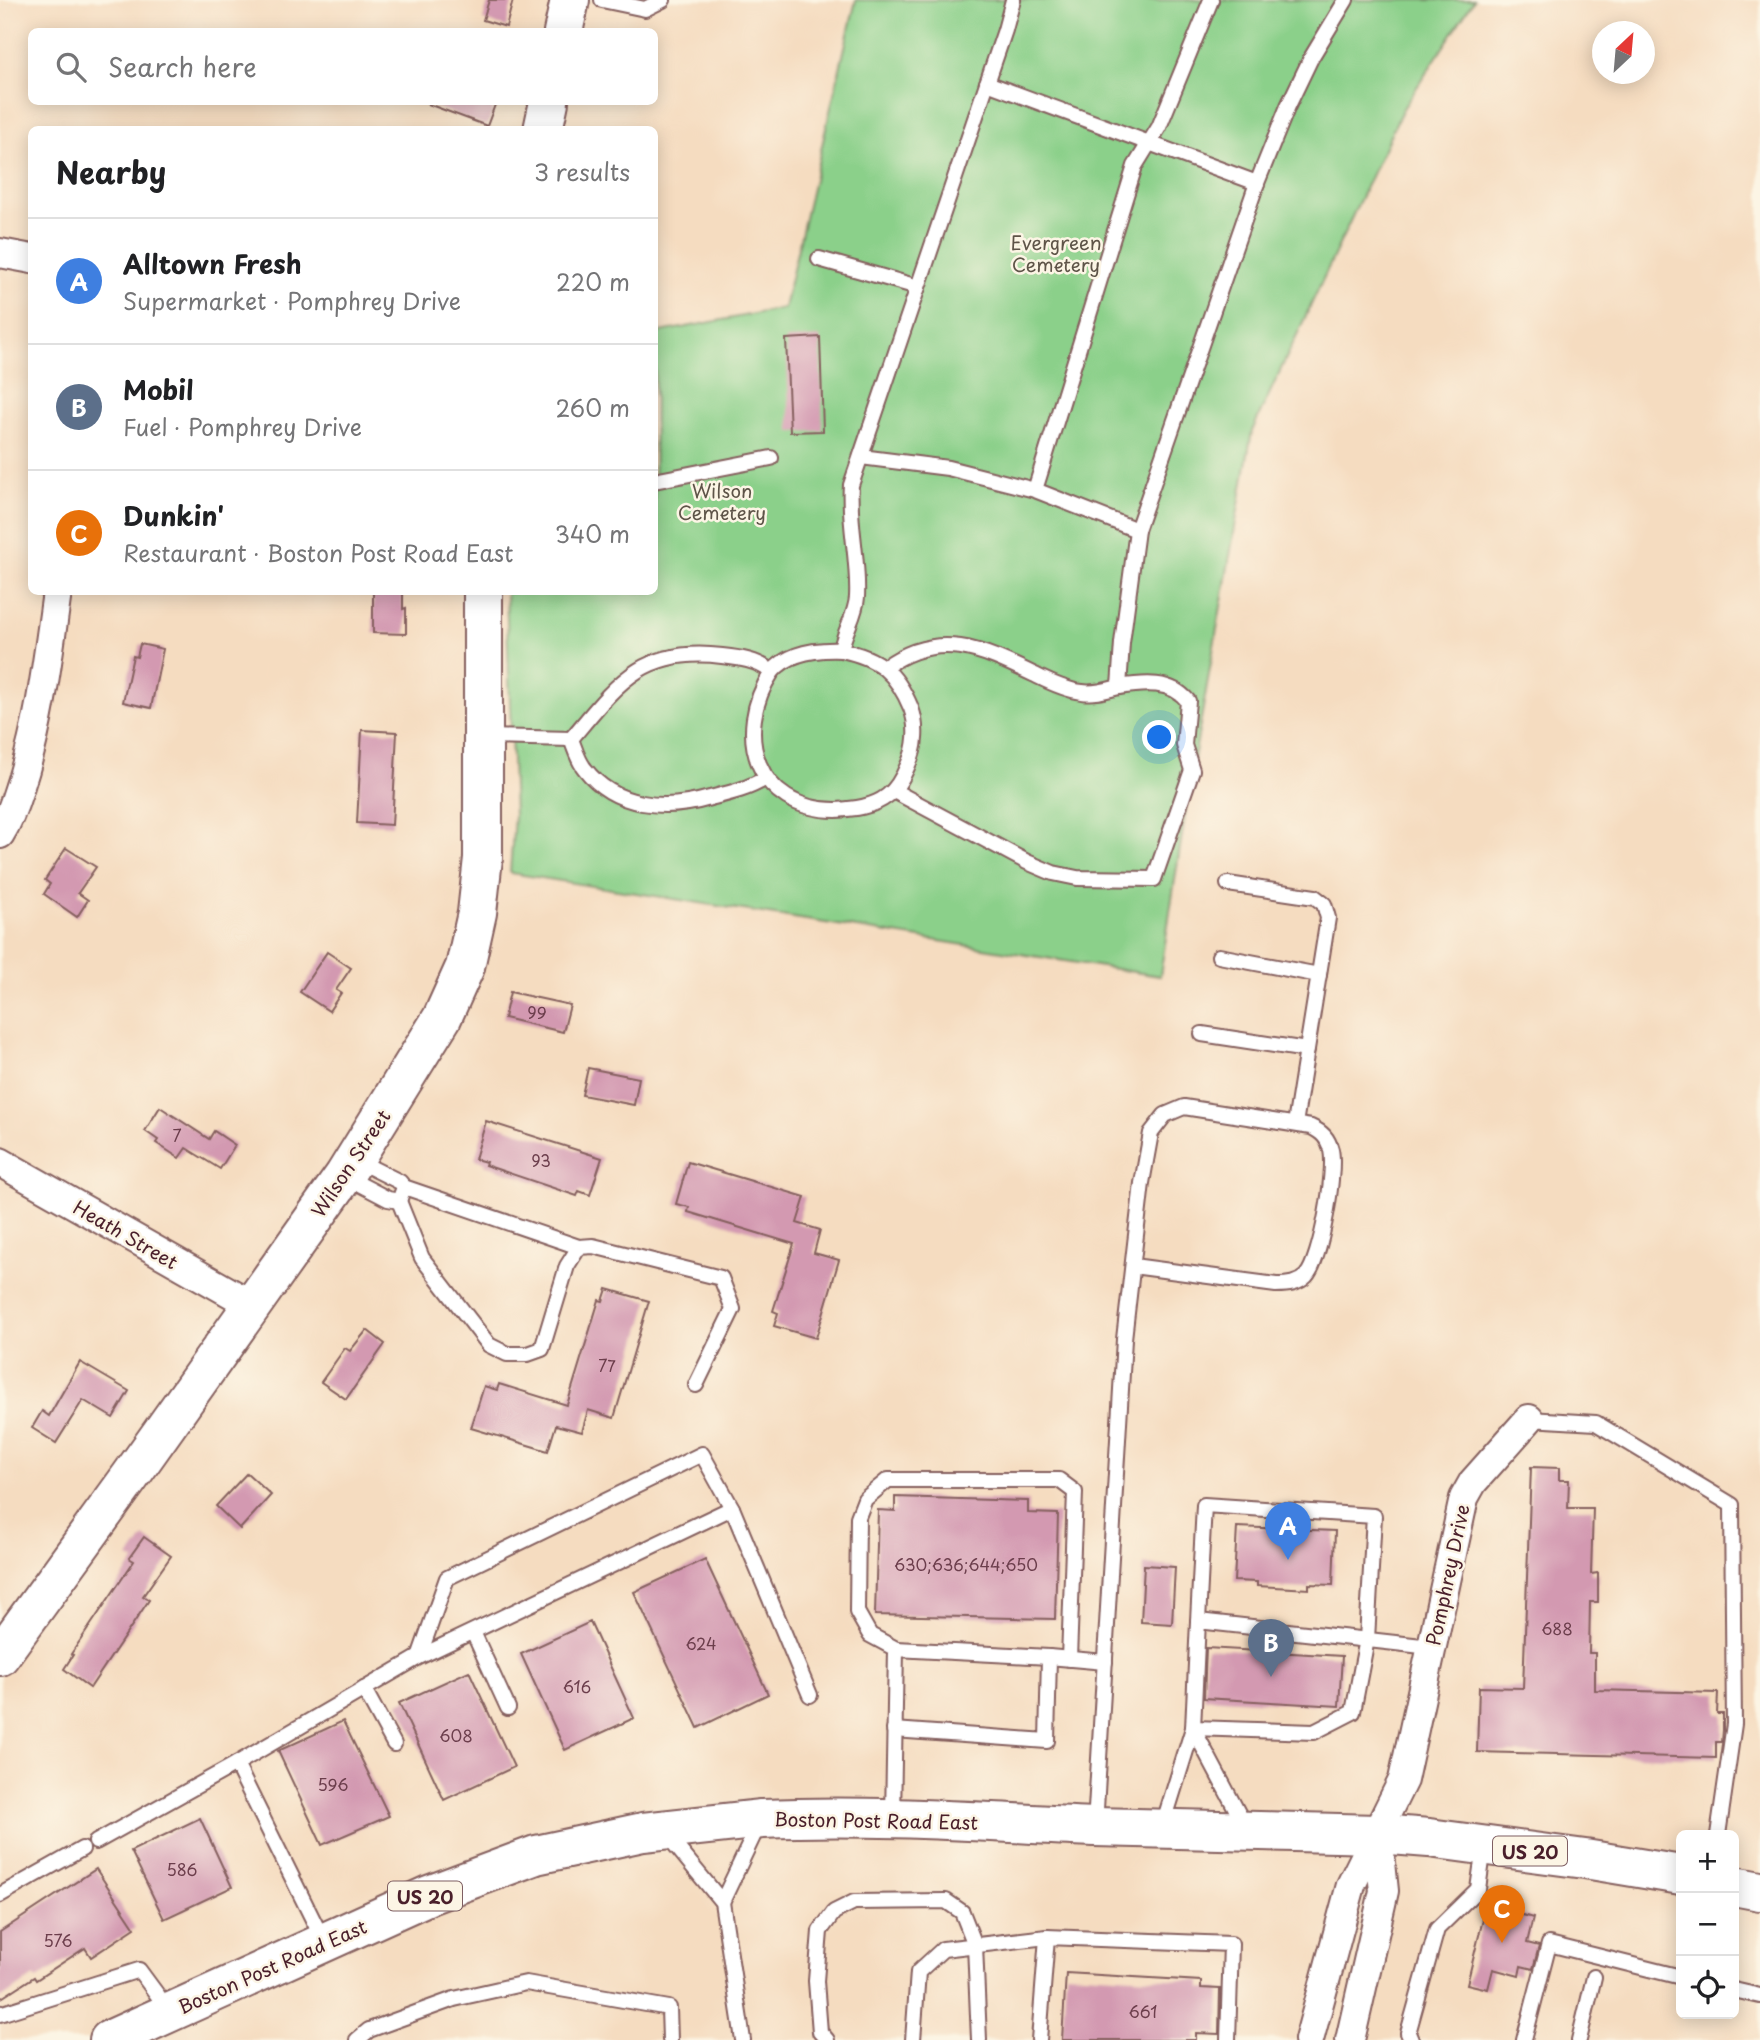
<!DOCTYPE html>
<html lang="en">
<head>
<meta charset="utf-8">
<style>
	body { margin:0; font-family:"Playpen Sans",sans-serif; background:#f6f6f6; color:#202124 }
	.controls { position:absolute; right:21px; bottom:21px; display:grid; overflow:hidden; border-radius:10px; box-shadow:0 4px 18px #0003 }
	.controls button { width:63px; height:63px; display:grid; place-items:center; padding:0; border:0; border-bottom:2px solid #e0e0e0; background:#fff; color:#202124; font:35px sans-serif }
	.compass { position:absolute; left:1592px; top:21px; width:63px; height:63px; border-radius:50%; background:#fff; box-shadow:0 4px 18px #0003; rotate:26deg }
	.you { position:absolute; left:1160px; top:738px; width:24px; height:24px; margin:-18px; border:5px solid #fff; border-radius:50%; background:#1a73e8; box-shadow:0 0 0 10px #1a73e833 }
	.badge { display:grid; place-items:center; width:46px; height:46px; border-radius:50%; background:#b5179e; color:#fff; font-size:23px; font-weight:700 }
	.pin { position:absolute; translate:-50% -58px; filter:drop-shadow(0 2px 4px #0008) }
	.pin::after { content:''; position:absolute; top:37px; width:24px; height:21px; background:inherit; clip-path:polygon(0 0,100% 0,50% 100%) }
	.list { margin:0; padding:0; list-style:none }
	h2 { display:flex; justify-content:space-between; align-items:center; height:91px; margin:0; padding:0 28px; font-size:30px }
	h2 small { font-size:23px; font-weight:400; color:#757577 }
	.list li { display:grid; grid-template-columns:46px 1fr auto; gap:21px; align-items:center; box-sizing:border-box; height:126px; padding:0 28px; border-top:2px solid #e0e0e0 }
	.list b { display:block; font-size:26px; white-space:nowrap }
	.list p { margin:0; font-size:23px; white-space:nowrap; color:#757577 }
	.list em { font-size:23px; font-style:normal; color:#757577 }
	.icon { flex:none; width:38px; height:38px; fill:none; stroke:currentColor; stroke-width:2; stroke-linecap:round; stroke-linejoin:round }
	.map { position:relative; flex:none; width:1760px; height:2040px; overflow:hidden }
	.search { position:absolute; background:#fff; box-shadow:0 4px 18px #0003; left:28px; top:28px; width:630px; height:77px; display:flex; align-items:center; gap:18px; box-sizing:border-box; padding:0 24px; border-radius:10px; color:#757577; font-size:26px }
	.panel { position:absolute; background:#fff; box-shadow:0 4px 18px #0003; left:28px; top:126px; width:630px; height:469px; border-radius:10px }
	.map>svg:first-child { display:block }
</style>
</head>
<body>
<div class="map">
<svg width="1760" height="2040" viewBox="0 0 1760 2040">
	<rect width="100%" height="100%" fill="#fcf5e5"/>
	<filter id="ink" filterUnits="userSpaceOnUse"><feTurbulence type="fractalNoise" baseFrequency=".0143" numOctaves="2"/><feDisplacementMap in="SourceGraphic" scale="14" xChannelSelector="R" yChannelSelector="G"/><feConvolveMatrix kernelMatrix="1 2 1 2 8 2 1 2 1" color-interpolation-filters="sRGB"/></filter>
	<filter id="wash" filterUnits="userSpaceOnUse"><feTurbulence type="fractalNoise" baseFrequency=".00686" numOctaves="4" result="noise"/><feDisplacementMap in="SourceGraphic" scale="28" xChannelSelector="R" yChannelSelector="G"/><feGaussianBlur stdDeviation="1.57" result="paint"/><feColorMatrix in="noise" values="0 0 0 0 0 0 0 0 0 0 0 0 0 0 0 0 0 1.4 0 .05"/><feComposite in="paint" operator="in"/></filter>
	<g filter="url(#wash)">
		<rect width="100%" height="100%" fill="#f5dcc0"/>
		<path fill="#8bd08a" stroke="#6a785a" stroke-width="2" d="M856,0H1474L1402,110L1252,431L1192,770L1160,976L510,873L514,816L506,592H654L655,333L784,308Z"/>
		<g id="blocks">
			<g fill="#d399b1">
				<path d="M489,0H513L506,27L483,20Z"/>
				<path d="M428,102H496L487,126L428,104Z"/>
				<path d="M820,337L823,431L790,432L786,339Z"/>
				<path d="M373,592H403V609L406,608V634L373,633Z"/>
				<path d="M140,644L163,649L151,708L123,702L133,656L137,657Z"/>
				<path d="M362,730L397,732L392,825L357,823Z"/>
				<path d="M66,848L96,867L78,893L88,900L77,917L44,894L50,884L45,880Z"/>
				<path d="M327,952L351,968L336,990L341,993L329,1011L300,992Z"/>
				<path d="M510,992L570,1005L563,1032L504,1018Z"/>
				<path d="M588,1068L639,1078L634,1105L582,1095Z"/>
				<path d="M160,1107L209,1139L214,1131L235,1145L220,1169L186,1148L179,1158L156,1143L158,1140L145,1131Z"/>
				<path d="M486,1121L602,1158L590,1195L579,1191L577,1196L485,1165L486,1162L475,1159Z"/>
				<path d="M688,1162L805,1197L797,1223L820,1230L814,1253L839,1260L816,1338L774,1326L778,1313L773,1311L794,1244L688,1212L689,1207L676,1204Z"/>
				<path d="M607,1289L649,1301L614,1418L588,1410L582,1432L556,1425L548,1451L471,1428L484,1386L497,1390L499,1384L567,1405L599,1300L603,1301Z"/>
				<path d="M367,1330L385,1344L346,1399L321,1382L345,1348L350,1351Z"/>
				<path d="M80,1362L129,1391L113,1418L83,1400L56,1443L32,1428L42,1411L49,1416Z"/>
				<path d="M1531,1467L1559,1468V1480H1569L1568,1508H1593L1591,1574L1598,1573V1602H1590L1589,1653H1595V1690L1718,1693L1717,1714H1723V1730L1722,1742H1716V1758L1477,1752L1479,1687L1523,1688Z"/>
				<path d="M247,1473L271,1495L240,1529L216,1506Z"/>
				<path d="M895,1497L1028,1501V1513L1058,1514L1055,1619L875,1615L878,1510L895,1511Z"/>
				<path d="M1237,1527L1335,1531L1333,1585L1309,1584V1589L1257,1586V1582L1234,1581Z"/>
				<path d="M144,1537L171,1556L143,1596L149,1600L90,1688L64,1669L73,1655L71,1654L134,1561L129,1558Z"/>
				<path d="M705,1559L768,1694L698,1728L634,1592Z"/>
				<path d="M1144,1565L1175,1567L1172,1624L1141,1622Z"/>
				<path d="M590,1622L634,1718L565,1750L521,1654Z"/>
				<path d="M1206,1648L1342,1656L1339,1706L1204,1698Z"/>
				<path d="M469,1671L514,1767L444,1800L399,1703Z"/>
				<path d="M343,1721L389,1816L322,1845L278,1751Z"/>
				<path d="M200,1818L232,1887L164,1919L131,1851Z"/>
				<path d="M96,1869L135,1928L91,1957L85,1948L36,1980L34,1977L0,1999V1932Z"/>
				<path d="M1485,1911L1513,1918L1515,1913L1533,1918L1527,1943L1539,1946L1533,1969L1521,1966L1519,1976L1493,1969L1488,1989L1467,1984Z"/>
				<path d="M1066,1973L1201,1981V1988L1220,1989L1219,2034L1196,2033V2040H1062Z"/>
			</g>
		</g>
	</g>
	<g filter="url(#ink)">
		<use href="#blocks" fill-opacity="0" stroke="#86615f" stroke-width="2"/>
		<g fill="none" stroke-linecap="round" stroke-linejoin="round">
			<defs>
				<g id="lane">
					<path d="M602,0L645,9L663,0"/>
					<path d="M987,83L1257,183"/>
					<path d="M819,259L918,287"/>
					<path d="M861,457L948,468L1035,490"/>
					<path d="M654,481L771,458"/>
					<path d="M1137,530L1257,183L1288,106L1311,58L1346,0"/>
					<path d="M885,667C940,628 983,650 1037,676C1051,683 1066,690 1082,692C1095,694 1107,690 1119,687"/>
					<path d="M772,672C789,652 816,649 841,650"/>
					<path d="M484,737L571,739"/>
					<path d="M766,778C748,789 730,793 710,798C666,811 615,808 585,769C578,761 575,749 571,739C616,685 642,646 722,656C740,658 757,660 772,672C732,733 756,810 836,810C854,809 873,807 887,796C897,789 903,777 908,765C916,748 918,727 911,708C896,672 879,658 841,650C844,631 856,615 857,597C859,559 848,522 851,485L1005,30L1013,0"/>
					<path d="M894,791L1027,862L1053,873L1077,878L1154,879L1192,770L1184,745L1188,701C1171,680 1144,683 1119,687L1122,643L1137,530L1035,490L1135,166L1159,127L1211,0"/>
					<path d="M1228,884L1315,897L1324,904L1328,918L1295,1124"/>
					<path d="M1219,956L1319,975"/>
					<path d="M1202,1034L1307,1050"/>
					<path d="M346,1177L388,1199L399,1201L404,1187L400,1182L356,1160"/>
					<path d="M404,1187L579,1247"/>
					<path d="M399,1201L422,1258L489,1345L507,1354H528L542,1349L567,1266L579,1247L593,1246L721,1278L733,1309L696,1385"/>
					<path d="M1529,1419L1596,1423L1732,1505L1734,1724L1718,1835"/>
					<path d="M732,1508L810,1695"/>
					<path d="M473,1632L508,1708"/>
					<path d="M896,1649L870,1635L857,1612L858,1517L865,1499L888,1480H1059L1075,1492L1069,1659"/>
					<path d="M364,1689L394,1744"/>
					<path d="M1193,1728L1314,1732L1353,1712L1367,1639L1374,1516L1204,1505L1198,1621"/>
					<path d="M1193,1728L1245,1826"/>
					<path d="M894,1730L1047,1741L1049,1657"/>
					<path d="M236,1764L324,1942"/>
					<path d="M893,1817L896,1649L1049,1657L1105,1662"/>
					<path d="M1095,1826L1124,1339L1142,1183L1151,1133L1165,1115L1184,1107L1311,1127C1322,1132 1328,1138 1331,1150C1336,1171 1321,1260 1306,1276C1298,1284 1288,1285 1276,1285L1133,1266"/>
					<path d="M1162,1828L1193,1728L1198,1621L1431,1647"/>
					<path d="M667,1835L722,1902L743,2040"/>
					<path d="M96,1842L236,1764L419,1657L732,1508L702,1454L447,1578L419,1657"/>
					<path d="M0,1895L82,1849"/>
					<path d="M722,1902L759,1824"/>
					<path d="M1734,1990L1760,1996"/>
					<path d="M0,2014L139,1970L170,2012"/>
					<path d="M357,2040L369,2030L454,1999L526,1983L669,2008L670,2040"/>
					<path d="M827,2040L820,2032L816,1981L820,1931L834,1912L854,1902L946,1901L962,1912L975,1945L979,2040"/>
					<path d="M913,2040L918,1972L943,1949L1047,1937"/>
					<path d="M1039,2040L1047,1937L1231,1944L1228,2040"/>
					<path d="M1411,2040L1408,2033L1437,1929L1478,1889L1484,1847"/>
					<path d="M1524,2040L1549,1944L1681,1977"/>
					<path d="M1579,2040L1594,1977"/>
				</g>
				<g id="street">
					<path d="M0,253L32,259"/>
					<path d="M0,834C9,820 14,805 19,789C40,726 48,657 57,592"/>
					<path d="M0,1162L252,1305"/>
					<path d="M1309,2040L1351,1885L1403,1780L1464,1498L1473,1482L1529,1419"/>
					<path d="M1350,2040L1384,1891L1378,1834"/>
				</g>
				<g id="secondary">
					<path d="M563,32L570,0"/>
					<path d="M543,130L549,102"/>
					<path d="M0,1656L130,1477L344,1176L442,1018L465,967L477,913L483,858V592"/>
				</g>
				<g id="primary">
					<path d="M1095,1827L1378,1834L1429,1838L1585,1859L1681,1875"/>
					<path d="M109,2040L429,1895L536,1855L643,1832L762,1819"/>
				</g>
				<g id="highway">
					<path d="M762,1819C873,1814 984,1822 1095,1827"/>
					<path d="M1734,1886L1760,1891"/>
				</g>
			</defs>
			<use href="#lane" stroke="#86615f" stroke-width="18"/>
			<use href="#street" stroke="#86615f" stroke-width="32"/>
			<use href="#secondary" stroke="#86615f" stroke-width="42"/>
			<use href="#primary" stroke="#86615f" stroke-width="42"/>
			<use href="#highway" stroke="#86615f" stroke-width="42"/>
			<use href="#lane" stroke="#fff" stroke-width="14"/>
			<use href="#street" stroke="#fff" stroke-width="28"/>
			<use href="#secondary" stroke="#fff" stroke-width="38"/>
			<use href="#primary" stroke="#fff" stroke-width="38"/>
			<use href="#highway" stroke="#fff" stroke-width="38"/>
		</g>
	</g>
	<g text-anchor="middle" dominant-baseline="central" stroke-width="5" stroke-linejoin="round" paint-order="stroke">
		<g font-size="16" fill="#6c3e4c">
			<text x="537" y="1012">99</text>
			<text x="177" y="1135">7</text>
			<text x="541" y="1160">93</text>
			<text x="607" y="1365">77</text>
			<text x="966" y="1564">630;636;644;650</text>
			<text x="1557" y="1628">688</text>
			<text x="701" y="1643">624</text>
			<text x="577" y="1686">616</text>
			<text x="456" y="1735">608</text>
			<text x="333" y="1784">596</text>
			<text x="182" y="1869">586</text>
			<text x="58" y="1940">576</text>
			<text x="1143" y="2011">661</text>
		</g>
		<g fill="#fcf5e5" stroke="#7f5f63" stroke-width="2">
			<rect x="1493" y="1836.5" width="74" height="29" rx="5"/>
			<rect x="388" y="1881.5" width="74" height="29" rx="5"/>
		</g>
		<g font-size="18" font-weight="bold" fill="#4a1f2b">
			<text x="1530" y="1851">US 20</text>
			<text x="425" y="1896">US 20</text>
		</g>
		<g font-size="19" fill="#5e5448" stroke="#fcf5e5">
			<text x="1056" y="242">Evergreen<tspan x="1056" dy="22">Cemetery</tspan></text>
			<text x="722" y="490">Wilson<tspan x="722" dy="22">Cemetery</tspan></text>
		</g>
		<g font-size="19" fill="#4a1f2b" stroke="#fcf5e5">
			<text transform="translate(350 1163) rotate(-56)">Wilson Street</text>
			<text transform="translate(126 1234) rotate(30)">Heath Street</text>
			<text transform="translate(1447 1575) rotate(-78)">Pomphrey Drive</text>
			<text transform="translate(876 1820) rotate(1)">Boston Post Road East</text>
			<text transform="translate(272 1966) rotate(-24)">Boston Post Road East</text>
		</g>
	</g>
</svg>
<div class="controls">
<button>+</button>
<button>−</button>
<button><svg class="icon" aria-label="locate" viewBox="0 0 24 24"><circle cx="12" cy="12" r="6"/><path d="M12 2v4M12 18v4M2 12h4M18 12h4"/></svg></button>
</div>
<svg class="compass" viewBox="-18 -18 36 36"><path d="M0-13l5 13h-10z" fill="#e53935"/><path d="M0 13l5-13h-10z" fill="#757577"/></svg>
<div class="you"></div>
<div class="pin badge" style="left:1288px;top:1560px;background:#3f7fe0">A</div>
<div class="pin badge" style="left:1271px;top:1677px;background:#5c6f8a">B</div>
<div class="pin badge" style="left:1502px;top:1943px;background:#e8710a">C</div>
<div class="search"><svg class="icon" aria-label="search" viewBox="0 0 24 24"><circle cx="10" cy="10" r="6"/><path d="M15 15l6 6"/></svg>Search here</div>
<section class="panel">
<h2>Nearby<small>3 results</small></h2>
<ul class="list">
<li><span class="badge" style="background:#3f7fe0">A</span><div><b>Alltown Fresh</b><p>Supermarket · Pomphrey Drive</p></div><em>220 m</em></li>
<li><span class="badge" style="background:#5c6f8a">B</span><div><b>Mobil</b><p>Fuel · Pomphrey Drive</p></div><em>260 m</em></li>
<li><span class="badge" style="background:#e8710a">C</span><div><b>Dunkin'</b><p>Restaurant · Boston Post Road East</p></div><em>340 m</em></li>
</ul>
</section>
</div>
</body>
</html>
